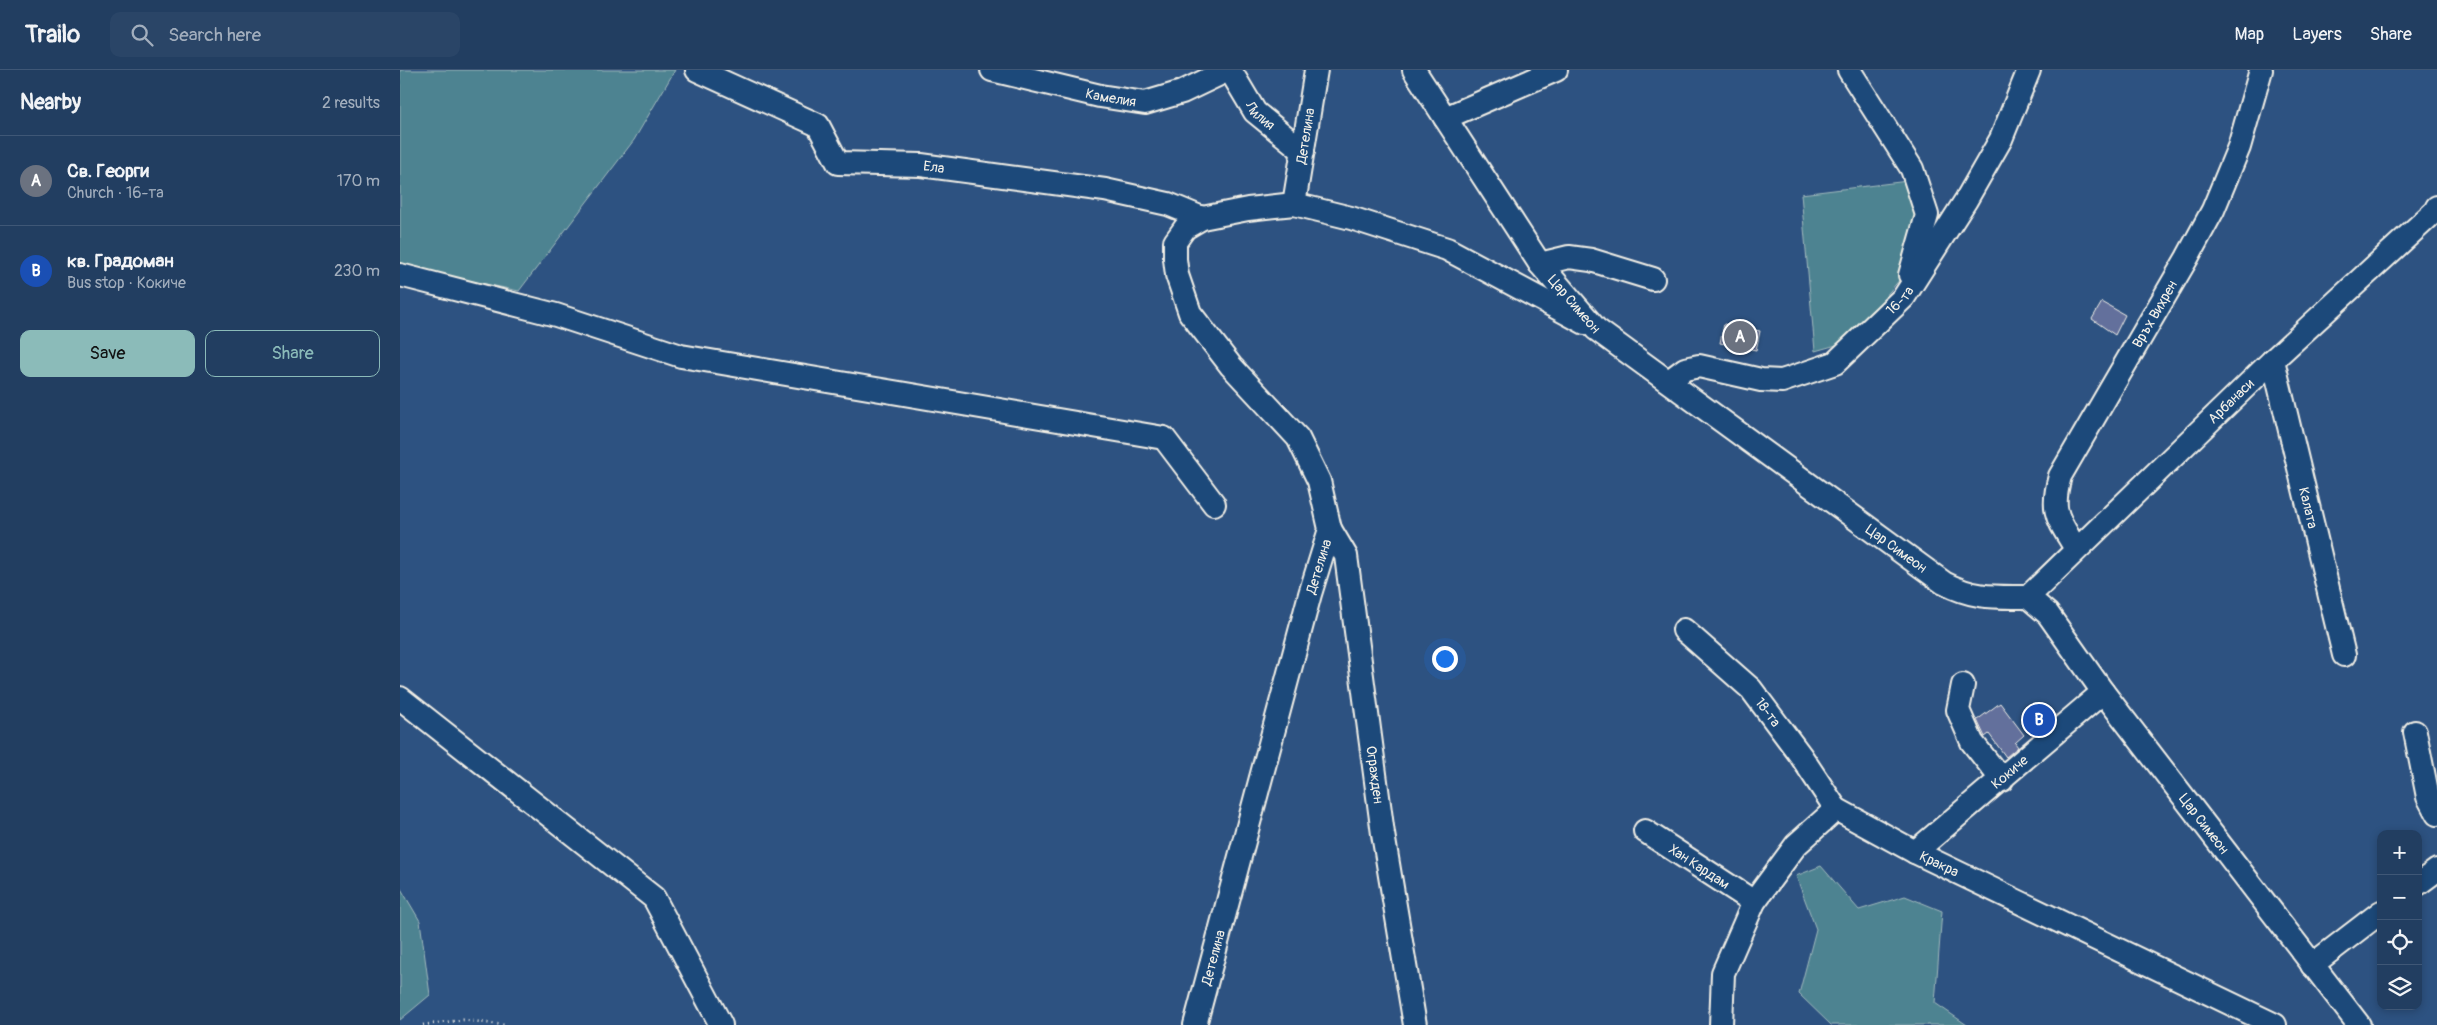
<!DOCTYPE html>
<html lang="en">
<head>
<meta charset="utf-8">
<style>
	body { margin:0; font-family:Pangolin,sans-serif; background:#2a4567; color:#f1f3f6 }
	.controls { position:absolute; right:15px; bottom:15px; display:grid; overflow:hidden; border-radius:10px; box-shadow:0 2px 8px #0003 }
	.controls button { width:45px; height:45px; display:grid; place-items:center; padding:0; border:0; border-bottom:1px solid #3f5776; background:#223e61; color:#f1f3f6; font:25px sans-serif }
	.you { position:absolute; left:1044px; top:588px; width:18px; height:18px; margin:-12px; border:4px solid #fff; border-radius:50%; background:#1a73e8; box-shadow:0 0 0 8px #1a73e833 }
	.badge { display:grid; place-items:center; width:32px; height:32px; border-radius:50%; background:#8bbbb9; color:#fff; font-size:16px; font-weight:700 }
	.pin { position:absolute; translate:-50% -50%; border:2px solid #fff; box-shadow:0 1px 5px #0006 }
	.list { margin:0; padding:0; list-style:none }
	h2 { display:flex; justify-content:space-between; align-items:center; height:65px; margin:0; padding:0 20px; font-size:21px }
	h2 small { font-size:16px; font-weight:400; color:#a2aebd }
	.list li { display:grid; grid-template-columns:32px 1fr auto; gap:15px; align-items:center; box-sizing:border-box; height:90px; padding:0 20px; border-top:1px solid #3f5776 }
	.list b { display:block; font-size:19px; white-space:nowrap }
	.list p { margin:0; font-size:16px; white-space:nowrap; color:#a2aebd }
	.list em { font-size:16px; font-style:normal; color:#a2aebd }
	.actions { display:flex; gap:10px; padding:15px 20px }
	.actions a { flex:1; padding:11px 0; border:1px solid #8bbbb9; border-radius:10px; text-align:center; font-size:18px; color:#8bbbb9 }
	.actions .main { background:#8bbbb9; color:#111 }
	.icon { flex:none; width:28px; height:28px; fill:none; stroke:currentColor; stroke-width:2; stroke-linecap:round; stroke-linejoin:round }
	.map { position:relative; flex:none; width:2037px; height:955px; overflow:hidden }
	header { display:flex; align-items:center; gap:30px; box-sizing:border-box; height:70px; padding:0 25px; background:#223e61; border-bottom:1px solid #3f5776 }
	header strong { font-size:24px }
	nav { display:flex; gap:28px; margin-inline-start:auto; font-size:18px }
	.search { width:350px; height:45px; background:#2a4567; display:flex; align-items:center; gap:12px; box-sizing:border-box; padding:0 18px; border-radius:10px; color:#a2aebd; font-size:19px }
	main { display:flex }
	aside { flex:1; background:#223e61 }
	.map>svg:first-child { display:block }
</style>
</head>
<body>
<header>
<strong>Trailo</strong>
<div class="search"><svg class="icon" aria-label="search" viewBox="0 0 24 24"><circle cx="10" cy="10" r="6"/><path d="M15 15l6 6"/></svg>Search here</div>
<nav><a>Map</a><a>Layers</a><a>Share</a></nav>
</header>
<main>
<aside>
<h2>Nearby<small>2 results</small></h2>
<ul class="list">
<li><span class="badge" style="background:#6b7280">A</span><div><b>Св. Георги</b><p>Church · 16-та</p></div><em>170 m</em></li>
<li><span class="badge" style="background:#1a4fb4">B</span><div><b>кв. Градоман</b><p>Bus stop · Кокиче</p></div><em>230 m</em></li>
</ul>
<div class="actions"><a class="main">Save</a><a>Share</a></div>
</aside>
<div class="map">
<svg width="2037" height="955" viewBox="0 0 2037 955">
	<rect width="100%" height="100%" fill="#2d5281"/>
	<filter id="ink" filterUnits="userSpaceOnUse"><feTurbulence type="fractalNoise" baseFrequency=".02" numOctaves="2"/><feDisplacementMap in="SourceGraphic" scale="10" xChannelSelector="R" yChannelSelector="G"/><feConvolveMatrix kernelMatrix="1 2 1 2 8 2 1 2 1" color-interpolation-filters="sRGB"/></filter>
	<g filter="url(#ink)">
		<g fill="#4e8391" stroke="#a1babc">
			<path d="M0,0H275L234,70L119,221L0,196Z"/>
			<path d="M1508,111L1516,145L1501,208L1447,272L1415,281L1401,124Z"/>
			<path d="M1421,796L1459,840L1505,826L1542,841L1535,933L1567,955H1431L1399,924L1416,859L1396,806Z"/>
			<path d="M0,817L20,851L30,925L0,950Z"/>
		</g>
		<g fill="#64709c" stroke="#f4f1e8">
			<path d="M1702,232L1725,245L1715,265L1692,249Z"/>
			<path d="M1324,254L1360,261L1356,280L1320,273Z"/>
			<path d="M1600,633L1624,665L1615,673L1618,677L1606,687L1589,664L1585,667L1577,650Z"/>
		</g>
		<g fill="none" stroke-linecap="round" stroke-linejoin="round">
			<defs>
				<g id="minor">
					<path id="s1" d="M297,0L418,55L438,93L521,95L705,120L768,134L802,148"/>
					<path id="s2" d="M592,0L700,26L745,33L782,22L828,0"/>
					<path id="s3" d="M830,0L855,42L903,81"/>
					<path id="s4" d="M1014,0L1140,194L1196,259L1544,513C1575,529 1594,527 1628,527L1648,544L1703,622L1959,955"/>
					<path d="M1449,0L1512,99L1527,145L1510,205"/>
					<path d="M1045,48L1156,0"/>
					<path id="s5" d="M894,134L916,0"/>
					<path d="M1140,194L1169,187L1191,190L1253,209"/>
					<path d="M0,205L156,245L281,286L764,368L814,434"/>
					<path id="s6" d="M1873,290L1944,585"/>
					<path id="s7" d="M1269,311L1285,299L1299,296L1361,310L1382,311L1435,293L1504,227L1566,130L1601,69L1629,0"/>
					<path id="s8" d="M930,459L946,486L983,764L1015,955"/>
					<path id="s9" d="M1676,479C1658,448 1650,443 1660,406L1787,188L1813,140L1839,77L1861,0"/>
					<path id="s10" d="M1628,527L1873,290L2035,141L2037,137"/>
					<path id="s11" d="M1284,560L1351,619L1401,686L1436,739"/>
					<path d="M1563,615L1558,640L1572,672L1602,710"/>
					<path d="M0,628L254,828L321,955"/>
					<path d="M2015,662L2028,727L2037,744"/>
					<path id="s12" d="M1245,761L1354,832"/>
					<path id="s13" d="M1515,782L1703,622"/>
					<path d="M2018,814L2037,800"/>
					<path d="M1912,895L1981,842"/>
					<path id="s14" d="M795,955L910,524L930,459L919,411L898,368L831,296L790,243L777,205L775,189V172L785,158L802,148L848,139L894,134L951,148L1047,179L1185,253"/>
					<path id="s15" d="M1321,955L1323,903L1354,832L1396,775L1436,739L1515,782L1875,955"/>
				</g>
			</defs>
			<use href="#minor" stroke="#f4f1e8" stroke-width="26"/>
			<path stroke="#f4f1e8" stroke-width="3" stroke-dasharray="1 4" stroke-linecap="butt" d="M23,955L63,950L104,955"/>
			<use href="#minor" stroke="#1f4a7a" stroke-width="22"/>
		</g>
	</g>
	<g text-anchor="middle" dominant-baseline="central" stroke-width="4" stroke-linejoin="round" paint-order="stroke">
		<g font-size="14" fill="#f4f1e8" stroke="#1f4a7a">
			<text stroke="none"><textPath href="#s2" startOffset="122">Камелия</textPath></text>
			<text stroke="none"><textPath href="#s3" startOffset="55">Лилия</textPath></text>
			<text stroke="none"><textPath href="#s5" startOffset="69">Детелина</textPath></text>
			<text stroke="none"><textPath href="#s1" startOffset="272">Ела</textPath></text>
			<text stroke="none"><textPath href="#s7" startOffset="265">16-та</textPath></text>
			<text stroke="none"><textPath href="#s4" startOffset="284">Цар Симеон</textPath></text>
			<text stroke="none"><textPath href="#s9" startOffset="266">Връх Вихрен</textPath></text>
			<text stroke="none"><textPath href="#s10" startOffset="282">Арбанаси</textPath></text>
			<text stroke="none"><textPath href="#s6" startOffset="152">Калата</textPath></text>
			<text stroke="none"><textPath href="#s4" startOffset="689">Цар Симеон</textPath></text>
			<text stroke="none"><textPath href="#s14" startOffset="475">Детелина</textPath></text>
			<text stroke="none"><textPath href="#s11" startOffset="118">18-та</textPath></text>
			<text stroke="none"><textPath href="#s13" startOffset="124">Кокиче</textPath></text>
			<text stroke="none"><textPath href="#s8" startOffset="252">Огражден</textPath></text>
			<text stroke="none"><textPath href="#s4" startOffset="1122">Цар Симеон</textPath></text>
			<text stroke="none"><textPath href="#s15" startOffset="371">Кракра</textPath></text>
			<text stroke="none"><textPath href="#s12" startOffset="65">Хан Кардам</textPath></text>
			<text stroke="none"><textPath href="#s14" startOffset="70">Детелина</textPath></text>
		</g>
	</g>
</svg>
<div class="controls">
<button>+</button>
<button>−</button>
<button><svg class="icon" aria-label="locate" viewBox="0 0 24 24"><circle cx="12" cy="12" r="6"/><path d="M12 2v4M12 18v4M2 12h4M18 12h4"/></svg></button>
<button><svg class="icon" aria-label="layers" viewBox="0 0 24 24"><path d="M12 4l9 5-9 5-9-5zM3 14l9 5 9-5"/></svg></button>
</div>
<div class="you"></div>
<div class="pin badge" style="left:1340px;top:267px;background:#6b7280">A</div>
<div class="pin badge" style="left:1639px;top:650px;background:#1a4fb4">B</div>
</div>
</main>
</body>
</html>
